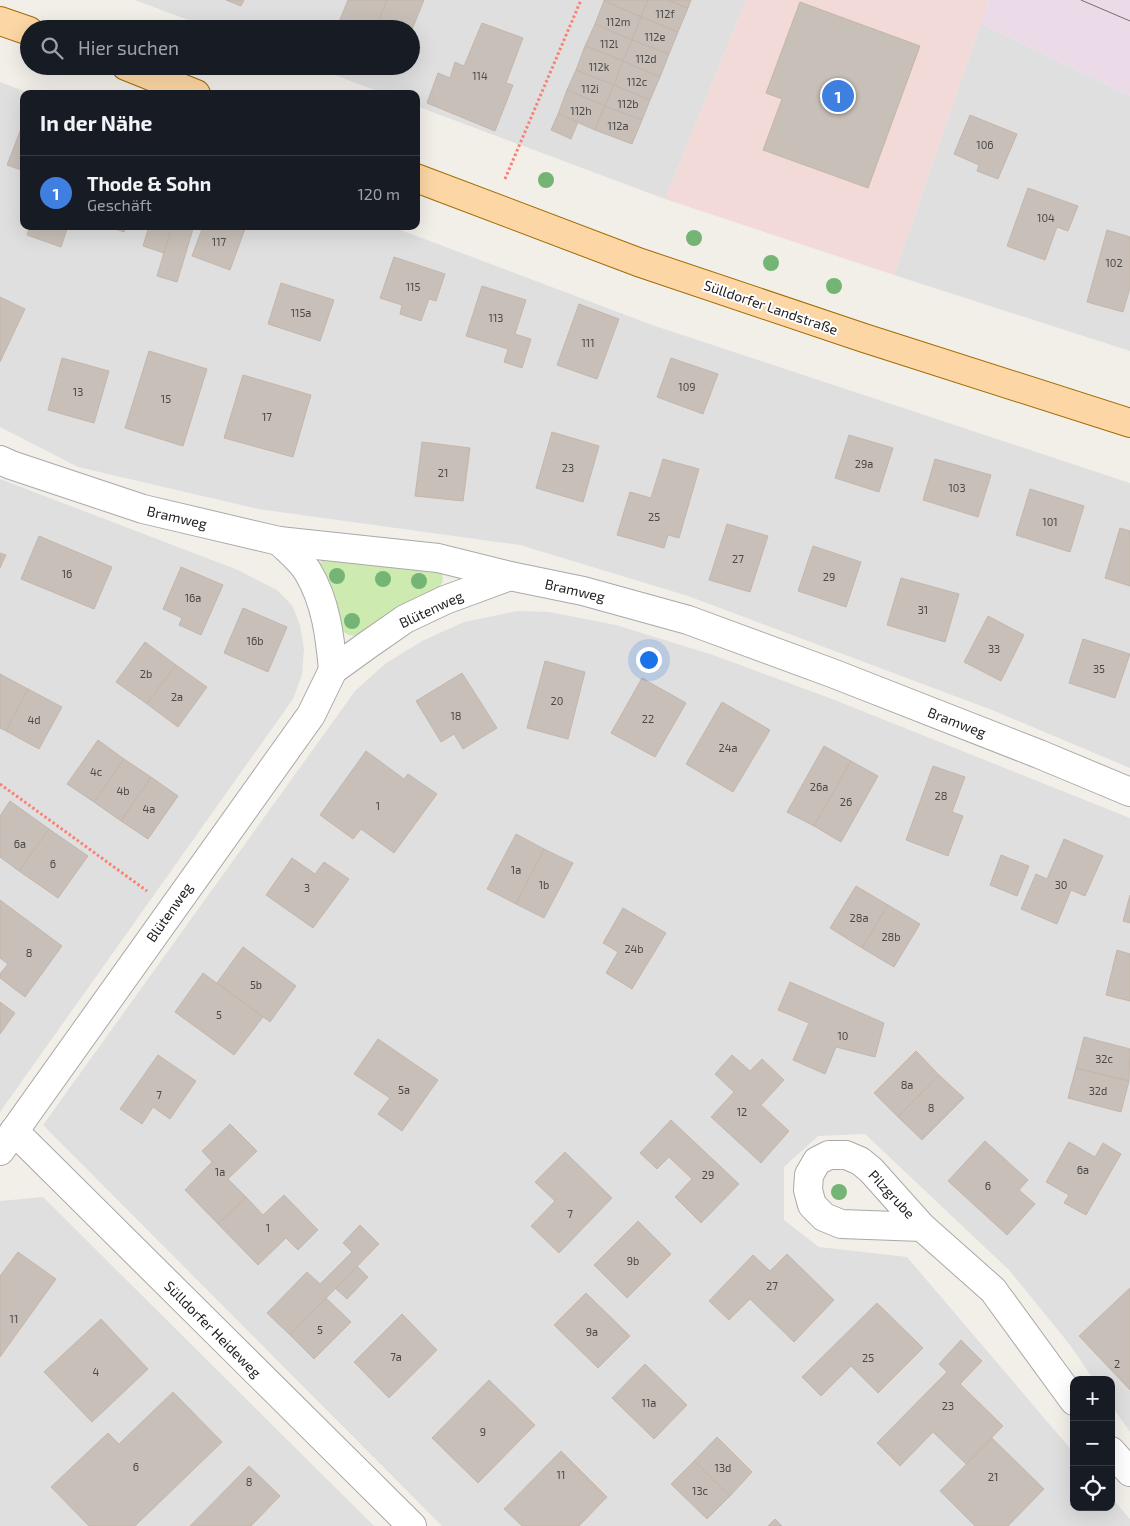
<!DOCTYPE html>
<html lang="de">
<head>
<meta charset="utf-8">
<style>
	body { margin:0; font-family:"Exo 2",sans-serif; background:#242831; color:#f1f3f6 }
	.controls { position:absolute; right:15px; bottom:15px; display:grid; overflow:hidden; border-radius:10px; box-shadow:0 5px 20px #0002 }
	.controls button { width:45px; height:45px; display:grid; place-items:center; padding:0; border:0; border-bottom:1px solid #363941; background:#171b24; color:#f1f3f6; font:25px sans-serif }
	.you { position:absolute; left:648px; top:659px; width:18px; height:18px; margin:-12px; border:4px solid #fff; border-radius:50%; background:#1a73e8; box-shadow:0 0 0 8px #1a73e833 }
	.badge { display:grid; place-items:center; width:32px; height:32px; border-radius:50%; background:#2563eb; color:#fff; font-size:16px; font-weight:700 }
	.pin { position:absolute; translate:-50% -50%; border:2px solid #fff; box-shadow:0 1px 5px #0006 }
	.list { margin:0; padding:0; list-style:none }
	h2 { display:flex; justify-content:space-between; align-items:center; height:65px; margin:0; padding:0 20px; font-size:21px }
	h2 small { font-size:16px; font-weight:400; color:#9ea1a6 }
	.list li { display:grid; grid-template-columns:32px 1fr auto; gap:15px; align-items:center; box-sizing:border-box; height:75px; padding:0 20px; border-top:1px solid #363941 }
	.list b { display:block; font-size:19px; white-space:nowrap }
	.list p { margin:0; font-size:16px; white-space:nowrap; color:#9ea1a6 }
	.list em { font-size:16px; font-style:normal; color:#9ea1a6 }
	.icon { flex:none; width:28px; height:28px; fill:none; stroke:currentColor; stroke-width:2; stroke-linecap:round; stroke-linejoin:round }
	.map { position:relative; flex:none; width:1130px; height:1526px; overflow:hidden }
	.search { position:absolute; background:#171b24; box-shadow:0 5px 20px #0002; left:20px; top:20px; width:400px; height:55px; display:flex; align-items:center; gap:12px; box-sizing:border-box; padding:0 18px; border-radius:28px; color:#9ea1a6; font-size:19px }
	.panel { position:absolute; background:#171b24; box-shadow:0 5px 20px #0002; left:20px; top:90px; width:400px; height:140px; border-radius:10px }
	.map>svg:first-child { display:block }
</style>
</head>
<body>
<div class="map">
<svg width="1130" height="1526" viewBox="0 0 1130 1526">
	<rect width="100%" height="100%" fill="#f2efe9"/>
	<g fill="#e0dfdf">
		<path d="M135,0H746L665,199L416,106V94H385L311,66H411V29H212Z"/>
		<path d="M981,23L1130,96V351L894,275Z"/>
		<path d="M0,82L32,94H24V226H390L655,326L1130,483V768L992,710L688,596L520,545L258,509L78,467L0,427Z"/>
		<path d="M0,479L238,570L277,590L292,605L300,625L304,649L302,675L293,699L0,1112Z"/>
		<path d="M517,611L549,612L616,625L713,655L832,699L1130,818V1432L1111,1405V1380H1094L1070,1345L1009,1270L865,1134L818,1136L784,1167V1220L819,1247L907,1257L1074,1453V1507H1111V1497L1130,1519V1526H442L43,1125L355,691L385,664L422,641L464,622Z"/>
		<path d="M43,1197L374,1526H0V1201Z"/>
	</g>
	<path fill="#f2dad9" d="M746,0H989L894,275L665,199Z"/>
	<path fill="#ebdbe8" d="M989,0H1130V96L981,23Z"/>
	<path fill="#cdebb0" d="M329,558L435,569L442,574C444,581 442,585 436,590L359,635C350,637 346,635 340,628L319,567L321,561Z"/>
	<g fill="#c7bfb8" stroke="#c4b6ab">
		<path d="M226,0H244L241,6Z"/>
		<path d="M348,0H387L375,29H336Z"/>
		<path d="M387,0H424L411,32V29H375Z"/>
		<path d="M604,0H648L641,17L604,1Z"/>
		<path d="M648,0H667L688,8L678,32L641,17Z"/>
		<path d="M667,0H691L688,8Z"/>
		<path d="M604,1L641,17L632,40L595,24Z"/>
		<path d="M800,2L920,46L868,188L763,150L782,99L766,93Z"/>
		<path d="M641,17L678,32L669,54L632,40Z"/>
		<path d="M482,23L523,38L506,83L513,85L495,131L427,103L438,73L450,78L455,62L464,66Z"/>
		<path d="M595,24L632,40L623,61L585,46Z"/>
		<path d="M632,40L669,54L660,77L623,61Z"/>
		<path d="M585,46L623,61L614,85L576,70Z"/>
		<path d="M623,61L660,77L650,100L614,85Z"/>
		<path d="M576,70L614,85L605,106L567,90Z"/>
		<path d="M614,85L650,100L642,120L605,106Z"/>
		<path d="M567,90L605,106L595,130L558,114Z"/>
		<path d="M605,106L642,120L632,144L595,130Z"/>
		<path d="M558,114L578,122L571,139L551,130Z"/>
		<path d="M970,115L1017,134L998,179L977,171L979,165L954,154Z"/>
		<path d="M24,121V171L7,165Z"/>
		<path d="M1028,188L1078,206L1068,231L1057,227L1045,260L1007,246Z"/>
		<path d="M30,226H68L61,247L27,235Z"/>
		<path d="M108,226H126L124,232Z"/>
		<path d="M149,226H172L164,253L143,246Z"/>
		<path d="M172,226H194L177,282L157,276Z"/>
		<path d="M203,226H246L230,270L192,256Z"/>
		<path d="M1107,230L1130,237V288L1123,312L1087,302Z"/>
		<path d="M394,257L445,274L436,301L429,299L421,321L400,314L402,305L380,298Z"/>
		<path d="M281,283L334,300L320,341L268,324Z"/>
		<path d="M482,286L526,300L515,334L531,339L522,368L504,362L508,349L466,336Z"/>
		<path d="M0,297L25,309L0,362Z"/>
		<path d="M579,304L619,319L597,379L557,365Z"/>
		<path d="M149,351L207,369L183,446L125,428Z"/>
		<path d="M62,358L109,371L94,423L48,410Z"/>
		<path d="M671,358L718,374L703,414L657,397Z"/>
		<path d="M243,375L311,395L293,457L224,438Z"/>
		<path d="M552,432L599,446L583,502L536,488Z"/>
		<path d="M849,435L893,448L879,492L835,478Z"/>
		<path d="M422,442L470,448L463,501L415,496Z"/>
		<path d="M663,459L699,469L679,538L668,535L664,548L617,535L630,492L651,498Z"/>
		<path d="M935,459L991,475L978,517L923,500Z"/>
		<path d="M1030,489L1084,506L1070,552L1016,535Z"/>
		<path d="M727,524L768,536L750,592L709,580Z"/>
		<path d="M1120,528L1130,531V586L1105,578Z"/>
		<path d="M39,536L112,567L94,609L21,579Z"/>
		<path d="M813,546L861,562L846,607L798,591Z"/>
		<path d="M0,553L6,555L0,568Z"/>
		<path d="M181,567L223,585L201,635L179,625L182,618L163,609Z"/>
		<path d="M901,578L959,594L945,642L887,625Z"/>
		<path d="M243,608L287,627L268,672L224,653Z"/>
		<path d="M988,616L1024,635L1001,681L964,662Z"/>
		<path d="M1083,639L1130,654L1115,698L1069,683Z"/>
		<path d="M145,642L176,665L147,704L116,682Z"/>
		<path d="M545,661L585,672L568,739L527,728Z"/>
		<path d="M176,665L207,687L178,727L147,704Z"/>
		<path d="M462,673L497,728L463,749L454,734L441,742L416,701Z"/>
		<path d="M0,674L28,689L6,731L0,728Z"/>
		<path d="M642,678L686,703L655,757L611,733Z"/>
		<path d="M28,689L62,707L39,749L6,731Z"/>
		<path d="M722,702L770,730L733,792L686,764Z"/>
		<path d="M98,740L124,759L94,802L67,784Z"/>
		<path d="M824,746L851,761L814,826L787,812Z"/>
		<path d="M366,751L404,779L408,774L437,794L394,853L361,829L353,839L320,815Z"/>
		<path d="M124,759L151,777L121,821L94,802Z"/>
		<path d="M851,761L878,776L841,842L814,826Z"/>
		<path d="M933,766L965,777L952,812L963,816L948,856L906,840Z"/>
		<path d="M151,777L178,796L148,839L121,821Z"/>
		<path d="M10,801L49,829L19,871L0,857V816Z"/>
		<path d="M49,829L88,856L58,898L19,871Z"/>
		<path d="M516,834L544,849L516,904L487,889Z"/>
		<path d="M1064,839L1103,856L1085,896L1071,890L1057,924L1021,909L1036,874L1047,879Z"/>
		<path d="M544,849L573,863L544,918L516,904Z"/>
		<path d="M1001,855L1029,866L1017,896L990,885Z"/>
		<path d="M292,858L315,874L324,862L349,879L313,928L266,895Z"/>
		<path d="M856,886L888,905L862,948L830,928Z"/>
		<path d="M1130,895V923L1123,921Z"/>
		<path d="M0,900L62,946L25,997L0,978V974L8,964L0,958Z"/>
		<path d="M888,905L920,924L894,967L862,948Z"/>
		<path d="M623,908L666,933L632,989L606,973L618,952L603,943Z"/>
		<path d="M243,947L296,986L270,1022L217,983Z"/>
		<path d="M1117,950L1130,954V1001L1106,995Z"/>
		<path d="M203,973L263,1017L234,1055L175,1012Z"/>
		<path d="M790,982L884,1023L875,1057L836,1047L825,1074L793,1060L809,1023L778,1010Z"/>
		<path d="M0,1002L15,1013L0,1034Z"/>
		<path d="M1084,1037L1130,1049L1129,1081L1076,1068Z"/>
		<path d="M378,1039L438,1080L402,1131L378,1114L390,1098L354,1074Z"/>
		<path d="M916,1051L939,1075L898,1117L874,1093Z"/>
		<path d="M158,1055L196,1081L170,1119L153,1107L142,1124L120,1109Z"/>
		<path d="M732,1055L750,1071L762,1059L784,1080L761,1105L789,1131L761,1163L711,1117L734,1092L715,1074Z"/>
		<path d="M1076,1068L1129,1081L1121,1112L1068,1098Z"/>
		<path d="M939,1075L964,1098L922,1140L898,1117Z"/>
		<path d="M671,1120L739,1184L701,1223L675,1197L692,1179L669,1157L657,1169L640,1153Z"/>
		<path d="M230,1124L257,1151L228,1179L246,1197L218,1224L185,1190L212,1162L202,1151Z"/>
		<path d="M985,1141L1028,1180L1019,1190L1035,1204L1007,1235L948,1181Z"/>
		<path d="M1069,1142L1095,1157L1103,1143L1121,1154L1086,1215L1064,1203L1069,1195L1046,1182Z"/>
		<path d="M565,1152L612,1198L559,1253L531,1226L555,1201L535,1182Z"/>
		<path d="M284,1195L318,1230L298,1250L286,1238L258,1265L218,1224L246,1197L263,1215Z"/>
		<path d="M638,1221L671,1254L627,1298L594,1265Z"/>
		<path d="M360,1225L379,1244L290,1335L267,1313L307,1272L320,1284L352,1252L343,1243Z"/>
		<path d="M18,1252L56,1279L0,1357V1276Z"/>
		<path d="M787,1254L834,1300L794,1342L750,1299L729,1320L709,1301L753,1255L770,1271Z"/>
		<path d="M357,1266L368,1277L347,1299L336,1289Z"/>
		<path d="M1130,1288V1390L1079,1336Z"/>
		<path d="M586,1293L630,1336L598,1368L554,1325Z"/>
		<path d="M326,1298L351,1322L314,1359L290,1335Z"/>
		<path d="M877,1303L923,1348L878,1393L851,1366L821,1396L802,1377Z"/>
		<path d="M402,1314L437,1350L389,1398L354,1362Z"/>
		<path d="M101,1319L148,1369L92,1422L44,1372Z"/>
		<path d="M961,1340L982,1361L960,1384L1003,1426L966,1464L933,1432L900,1466L877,1443L947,1372L939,1364Z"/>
		<path d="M645,1364L687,1405L654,1439L612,1398Z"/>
		<path d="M489,1380L535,1425L478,1483L432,1438Z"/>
		<path d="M173,1392L222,1442L135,1526H89L51,1487L108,1433L119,1444Z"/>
		<path d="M717,1437L752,1472L730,1496L694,1461Z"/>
		<path d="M992,1438L1044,1489L1008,1526H975L940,1491Z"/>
		<path d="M561,1451L607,1497L579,1526H522L504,1509Z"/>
		<path d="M694,1461L730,1496L707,1519L671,1484Z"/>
		<path d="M249,1466L280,1496L251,1526H190Z"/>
		<path d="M775,1519L782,1526H768Z"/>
	</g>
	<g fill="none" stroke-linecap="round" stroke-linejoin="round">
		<defs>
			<g id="minor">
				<path d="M0,460L11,465L143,509L279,541L438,558L510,576L583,591L688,620L832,673L1039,754L1130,792"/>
				<path d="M279,541C288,550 302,561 308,572C326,602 330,637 333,670"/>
				<path d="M14,1131L412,1526"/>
				<path d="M0,1151L311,715L333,670L369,644L405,619L445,600L510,576"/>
				<path d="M922,1227L841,1224L824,1217L812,1205L808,1190L809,1175L817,1161L829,1155H846L860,1161L871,1170L922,1227L993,1290L1074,1401"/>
				<path d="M1111,1451L1130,1472"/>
			</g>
			<g id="primary">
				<path d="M0,21L29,31"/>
				<path d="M126,66L196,94"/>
				<path d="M416,178L638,262L864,338L1130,423"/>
			</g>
		</defs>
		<use href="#minor" stroke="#a9a9a9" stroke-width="30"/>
		<use href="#primary" stroke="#a06b00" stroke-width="30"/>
		<g stroke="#fa8072" stroke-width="3" stroke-dasharray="2.5 2.5" stroke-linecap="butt">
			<path d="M505,179L581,0"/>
			<path d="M0,784L147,891"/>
		</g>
		<use href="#minor" stroke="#fff" stroke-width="28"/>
		<use href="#primary" stroke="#fcd6a4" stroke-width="28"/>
		<path stroke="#707070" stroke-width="1" d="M1081,0L1130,21"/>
	</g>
	<g fill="#74b475">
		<circle cx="546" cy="180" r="8"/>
		<circle cx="694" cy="238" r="8"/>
		<circle cx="771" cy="263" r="8"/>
		<circle cx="834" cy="286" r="8"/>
		<circle cx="337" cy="576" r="8"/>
		<circle cx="383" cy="579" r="8"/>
		<circle cx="419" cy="581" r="8"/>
		<circle cx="352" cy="621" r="8"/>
		<circle cx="839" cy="1192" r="8"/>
	</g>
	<g text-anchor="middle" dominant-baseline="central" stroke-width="4" stroke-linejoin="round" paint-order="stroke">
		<g font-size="11" fill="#4b4948">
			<text x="665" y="13">112f</text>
			<text x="618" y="21">112m</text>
			<text x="655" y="36">112e</text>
			<text x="609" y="43">112l</text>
			<text x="646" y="58">112d</text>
			<text x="599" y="66">112k</text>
			<text x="480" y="75">114</text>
			<text x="637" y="81">112c</text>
			<text x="590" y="88">112i</text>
			<text x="628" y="103">112b</text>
			<text x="581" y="110">112h</text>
			<text x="618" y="125">112a</text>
			<text x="985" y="144">106</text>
			<text x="1046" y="217">104</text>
			<text x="219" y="241">117</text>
			<text x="1114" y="262">102</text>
			<text x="413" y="286">115</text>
			<text x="301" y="312">115a</text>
			<text x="496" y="317">113</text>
			<text x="588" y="342">111</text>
			<text x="687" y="386">109</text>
			<text x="78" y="391">13</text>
			<text x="166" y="398">15</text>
			<text x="267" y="416">17</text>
			<text x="864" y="463">29a</text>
			<text x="568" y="467">23</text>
			<text x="443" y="472">21</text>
			<text x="957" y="487">103</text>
			<text x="654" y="516">25</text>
			<text x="1050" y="521">101</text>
			<text x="738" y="558">27</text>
			<text x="67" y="573">16</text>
			<text x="829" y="576">29</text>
			<text x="193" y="597">16a</text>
			<text x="923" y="609">31</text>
			<text x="255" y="640">16b</text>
			<text x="994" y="648">33</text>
			<text x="1099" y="668">35</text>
			<text x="146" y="673">2b</text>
			<text x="177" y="696">2a</text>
			<text x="557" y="700">20</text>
			<text x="456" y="715">18</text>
			<text x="648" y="718">22</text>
			<text x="34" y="719">4d</text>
			<text x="728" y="747">24a</text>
			<text x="96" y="771">4c</text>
			<text x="819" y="786">26a</text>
			<text x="123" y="790">4b</text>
			<text x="941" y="795">28</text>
			<text x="846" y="801">26</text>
			<text x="378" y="805">1</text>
			<text x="149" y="808">4a</text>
			<text x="20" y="843">6a</text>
			<text x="53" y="863">6</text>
			<text x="516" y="869">1a</text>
			<text x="544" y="884">1b</text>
			<text x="1061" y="884">30</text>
			<text x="307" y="887">3</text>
			<text x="859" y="917">28a</text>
			<text x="891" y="936">28b</text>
			<text x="634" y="948">24b</text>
			<text x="29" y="952">8</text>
			<text x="256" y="984">5b</text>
			<text x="219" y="1014">5</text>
			<text x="843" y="1035">10</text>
			<text x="1104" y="1058">32c</text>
			<text x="907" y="1084">8a</text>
			<text x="404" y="1089">5a</text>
			<text x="1098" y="1090">32d</text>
			<text x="159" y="1094">7</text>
			<text x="931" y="1107">8</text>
			<text x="742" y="1111">12</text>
			<text x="1083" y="1169">6a</text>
			<text x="220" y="1171">1a</text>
			<text x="708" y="1174">29</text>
			<text x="988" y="1185">6</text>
			<text x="570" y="1213">7</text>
			<text x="268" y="1227">1</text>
			<text x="633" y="1260">9b</text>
			<text x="772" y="1285">27</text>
			<text x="14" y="1318">11</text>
			<text x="320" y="1329">5</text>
			<text x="592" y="1331">9a</text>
			<text x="396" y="1356">7a</text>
			<text x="868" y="1357">25</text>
			<text x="1117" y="1363">2</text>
			<text x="96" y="1371">4</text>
			<text x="649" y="1402">11a</text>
			<text x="948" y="1405">23</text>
			<text x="483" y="1431">9</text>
			<text x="136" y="1466">6</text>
			<text x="723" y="1467">13d</text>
			<text x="561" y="1474">11</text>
			<text x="993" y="1476">21</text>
			<text x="249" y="1481">8</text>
			<text x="700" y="1490">13c</text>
		</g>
		<g font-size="14" fill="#222" stroke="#fff">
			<text transform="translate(771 307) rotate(19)">Sülldorfer Landstraße</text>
			<text transform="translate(177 517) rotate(13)">Bramweg</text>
			<text transform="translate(575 590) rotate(13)">Bramweg</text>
			<text transform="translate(431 609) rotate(-25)">Blütenweg</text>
			<text transform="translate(957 722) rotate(21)">Bramweg</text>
			<text transform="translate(169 912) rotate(-55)">Blütenweg</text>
			<text transform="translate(892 1194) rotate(47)">Pilzgrube</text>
			<text transform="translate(213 1329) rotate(45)">Sülldorfer Heideweg</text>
		</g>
	</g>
</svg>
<div class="controls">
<button>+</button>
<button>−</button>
<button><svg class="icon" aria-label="locate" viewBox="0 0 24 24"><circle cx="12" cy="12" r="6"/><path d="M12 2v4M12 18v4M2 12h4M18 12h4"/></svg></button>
</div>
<div class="you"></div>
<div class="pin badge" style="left:838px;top:96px;background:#3f7fe0">1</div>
<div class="search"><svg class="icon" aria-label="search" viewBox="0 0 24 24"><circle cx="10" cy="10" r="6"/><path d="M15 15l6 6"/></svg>Hier suchen</div>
<section class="panel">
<h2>In der Nähe<small></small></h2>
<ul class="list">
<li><span class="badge" style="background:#3f7fe0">1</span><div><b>Thode &amp; Sohn</b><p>Geschäft</p></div><em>120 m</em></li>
</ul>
</section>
</div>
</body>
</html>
